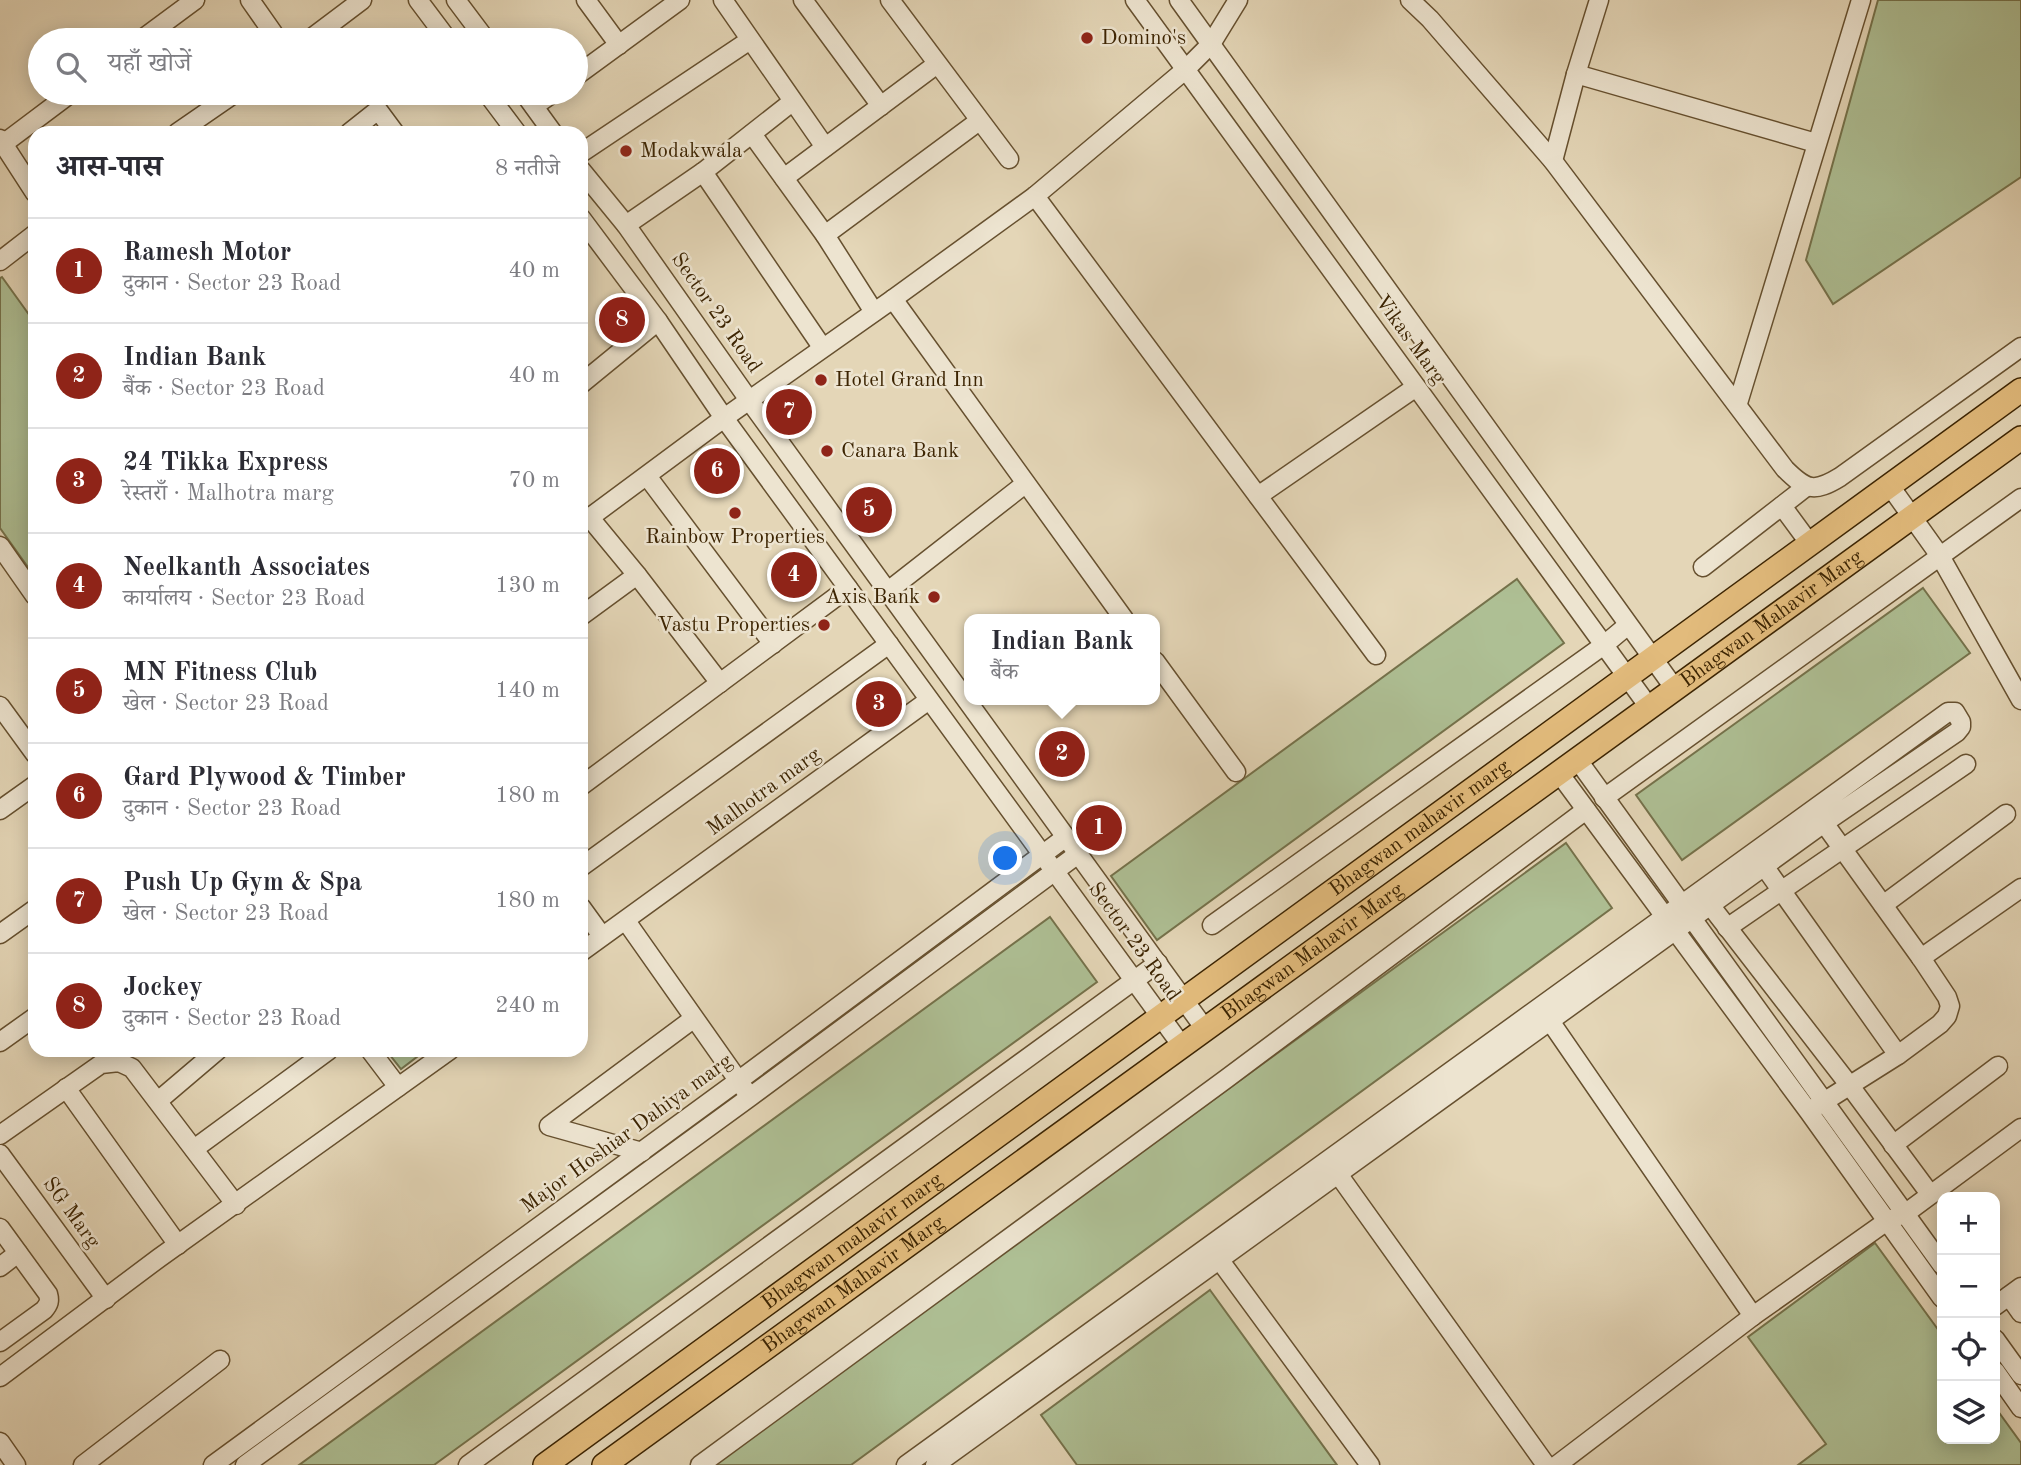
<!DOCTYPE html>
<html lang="hi">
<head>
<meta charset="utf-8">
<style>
	body { margin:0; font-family:"Old Standard TT","Noto Serif Devanagari",serif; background:#f2f2f3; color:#2b2b33 }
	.controls { position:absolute; right:21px; bottom:21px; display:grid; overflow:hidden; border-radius:14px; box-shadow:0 4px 18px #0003 }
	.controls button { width:63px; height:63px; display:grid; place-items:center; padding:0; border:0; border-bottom:2px solid #e1e1e2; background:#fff; color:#2b2b33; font:35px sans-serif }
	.you { position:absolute; left:1006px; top:859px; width:24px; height:24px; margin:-18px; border:5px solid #fff; border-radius:50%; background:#1a73e8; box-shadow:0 0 0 10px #1a73e833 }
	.badge { display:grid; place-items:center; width:46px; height:46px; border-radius:50%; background:#8f2418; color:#fff; font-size:23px; font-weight:700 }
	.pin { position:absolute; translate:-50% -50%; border:4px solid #fff; box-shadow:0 2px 7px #0006 }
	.popup { position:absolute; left:964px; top:614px; width:196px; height:91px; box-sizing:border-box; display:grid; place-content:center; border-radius:14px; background:#fff; filter:drop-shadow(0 2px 5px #0005); font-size:23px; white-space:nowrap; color:#7c7c81 }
	.popup b { font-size:26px; color:#2b2b33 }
	.popup::after { content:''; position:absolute; left:50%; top:100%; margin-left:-14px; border:14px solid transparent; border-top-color:#fff }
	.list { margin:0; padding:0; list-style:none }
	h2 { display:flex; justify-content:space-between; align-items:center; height:91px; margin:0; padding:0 28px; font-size:30px }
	h2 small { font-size:23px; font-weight:400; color:#7c7c81 }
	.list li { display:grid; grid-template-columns:46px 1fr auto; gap:21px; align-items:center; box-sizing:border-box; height:105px; padding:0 28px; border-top:2px solid #e1e1e2 }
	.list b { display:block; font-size:26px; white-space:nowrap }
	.list p { margin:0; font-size:23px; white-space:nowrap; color:#7c7c81 }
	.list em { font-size:23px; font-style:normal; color:#7c7c81 }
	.icon { flex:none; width:38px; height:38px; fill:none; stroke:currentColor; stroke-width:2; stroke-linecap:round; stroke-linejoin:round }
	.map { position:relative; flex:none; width:2021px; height:1465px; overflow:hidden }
	.search { position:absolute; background:#fff; box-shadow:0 4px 18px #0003; left:28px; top:28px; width:560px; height:77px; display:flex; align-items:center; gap:18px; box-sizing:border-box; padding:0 24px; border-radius:38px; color:#7c7c81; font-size:26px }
	.panel { position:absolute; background:#fff; box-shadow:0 4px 18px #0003; left:28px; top:126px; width:560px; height:931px; border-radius:21px }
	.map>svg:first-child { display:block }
</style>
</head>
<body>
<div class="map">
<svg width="2021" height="1465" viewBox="0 0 2021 1465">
	<rect width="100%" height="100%" fill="#e4d6b7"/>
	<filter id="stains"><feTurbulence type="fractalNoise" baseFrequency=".00286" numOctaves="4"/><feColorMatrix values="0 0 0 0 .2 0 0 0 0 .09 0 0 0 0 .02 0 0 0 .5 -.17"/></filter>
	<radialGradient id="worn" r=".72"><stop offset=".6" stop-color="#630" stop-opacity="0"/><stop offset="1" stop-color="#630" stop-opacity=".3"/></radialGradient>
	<g fill="#aebf94" stroke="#75724b" stroke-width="2">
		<path d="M1878,0H2021V177L1833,304L1806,260Z"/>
		<path d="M2,277L35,323V577L0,528V278Z"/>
		<path d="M1517,579L1564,643L1157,940L1111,876Z"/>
		<path d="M1923,588L1970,653L1682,860L1636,795Z"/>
		<path d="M1566,843L1612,908L851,1465H712Z"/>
		<path d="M1050,917L1097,982L434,1465H299Z"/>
		<path d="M386,1050H426L401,1069Z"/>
		<path d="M1875,1243L1942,1335V1439H1995V1407L2021,1443V1465H1798L1826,1444L1748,1337Z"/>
		<path d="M1210,1290L1337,1465H1077L1041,1415Z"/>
	</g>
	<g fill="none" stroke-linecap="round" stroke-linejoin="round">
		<defs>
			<g id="minor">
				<path d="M250,0L278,40"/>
				<path d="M418,0L448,40"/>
				<path d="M456,0L486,40"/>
				<path d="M586,0L619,45"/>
				<path d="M723,0L825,147"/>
				<path d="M803,0L881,106"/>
				<path d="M890,0L1009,159"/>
				<path d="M1135,0L1649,707"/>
				<path d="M1179,0L1675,689"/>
				<path d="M1410,0L1430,19L1553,161L1785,469C1806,490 1814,493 1840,477L2021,347"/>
				<path d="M141,40L195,0"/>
				<path d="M309,40L362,0"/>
				<path d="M1576,74L1816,143"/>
				<path d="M576,76L680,0"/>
				<path d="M487,93L517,133"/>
				<path d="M524,93L553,133"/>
				<path d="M534,106L553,93"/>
				<path d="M177,133L235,93"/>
				<path d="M349,133L378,110L395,133"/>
				<path d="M752,134L825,235L874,312"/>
				<path d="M0,139L35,193"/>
				<path d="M3,144L71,93"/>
				<path d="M581,153L750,40"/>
				<path d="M1553,161L1576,74L1599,0"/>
				<path d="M581,170L626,225L749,400L1205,1029"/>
				<path d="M703,172L822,347"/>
				<path d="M784,178L937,64"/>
				<path d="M1035,196L1376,655"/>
				<path d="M581,218L658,321L724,418L1182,1046"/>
				<path d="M626,225L703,172L792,102"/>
				<path d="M825,235L979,121"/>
				<path d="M0,261L35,234"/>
				<path d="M893,299L1124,619"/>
				<path d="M581,384L658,321"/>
				<path d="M1738,403L1861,0"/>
				<path d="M647,476L773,644"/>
				<path d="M1890,486L1940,556L2021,700"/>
				<path d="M1258,496L1416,387"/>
				<path d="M1782,506L1810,544"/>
				<path d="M590,518L637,575L720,683"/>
				<path d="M581,524L724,418L893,299L1035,196L1185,70L1211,44L1238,0"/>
				<path d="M0,546L35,596"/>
				<path d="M1703,567L1806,487"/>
				<path d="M888,591L1025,484"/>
				<path d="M581,616L637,575"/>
				<path d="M1155,661L1236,772"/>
				<path d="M0,706L35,754"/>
				<path d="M1577,759L1942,1265"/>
				<path d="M1559,773L1809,1112L1942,1298"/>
				<path d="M581,786L848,588"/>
				<path d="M1604,798L2021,498"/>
				<path d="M0,810L35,785"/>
				<path d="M1764,866L1898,1055"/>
				<path d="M581,867L889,644"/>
				<path d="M1710,905L1850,1086L1930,1194"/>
				<path d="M1883,905L2006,814"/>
				<path d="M581,907L602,936"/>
				<path d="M626,921L745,1090"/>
				<path d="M1212,925L1604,645L1628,625"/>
				<path d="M1727,928L1966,764"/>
				<path d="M0,934L35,909"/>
				<path d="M581,952L929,700"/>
				<path d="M1921,958L2021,888"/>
				<path d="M1550,1021L1753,1316"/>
				<path d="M0,1042L35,1017"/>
				<path d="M370,1050L398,1087"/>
				<path d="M66,1088L178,1245"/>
				<path d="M158,1101L218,1050"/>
				<path d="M1814,1108L1898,1055L1940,1024L1947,1016L1950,1006L1947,997L1921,958L1824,823"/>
				<path d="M0,1135L101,1064L119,1062L132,1068L236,1205"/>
				<path d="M1893,1145L1998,1066"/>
				<path d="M194,1149L329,1050"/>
				<path d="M642,1152L549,1126L693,1019"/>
				<path d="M0,1154L106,1299"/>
				<path d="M1338,1174L1546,1465"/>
				<path d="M0,1228L48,1294C50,1301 49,1304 44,1310L0,1342"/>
				<path d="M1213,1251L1370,1465"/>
				<path d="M0,1267L18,1253"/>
				<path d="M2009,1296L2021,1313"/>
				<path d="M1995,1306L2021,1287"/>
				<path d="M1995,1339L2021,1375"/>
				<path d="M1995,1371L2021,1408"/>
				<path d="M0,1377L159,1258L450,1050"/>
				<path d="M0,1442L16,1465"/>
				<path d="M83,1465L220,1360"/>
				<path d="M213,1465L738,1081L1066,837"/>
				<path d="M245,1465L750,1097L1078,854"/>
				<path d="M468,1465L1158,963"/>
				<path d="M700,1465L1226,1079L1586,810"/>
				<path d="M906,1465L1948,712H1955L1961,722V727L1957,732L1824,823L935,1465"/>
				<path d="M1557,1465L1753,1316L1887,1221L1906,1213L2021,1128"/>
			</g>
			<g id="major">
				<path id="s1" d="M545,1465L2021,390"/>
				<path id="s2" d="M604,1465L2021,438"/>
			</g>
		</defs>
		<use href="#minor" stroke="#66502f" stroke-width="21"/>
		<use href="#major" stroke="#3c2402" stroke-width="26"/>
		<use href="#minor" stroke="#ede4d0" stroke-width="18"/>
		<use href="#major" stroke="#e2bb7c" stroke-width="23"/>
	</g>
	<g fill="#8f2418" stroke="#ede4d0" stroke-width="2.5">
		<circle cx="1087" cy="38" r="7"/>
		<circle cx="626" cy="151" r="7"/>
		<circle cx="821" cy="380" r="7"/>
		<circle cx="827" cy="451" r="7"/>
		<circle cx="735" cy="513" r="7"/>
		<circle cx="934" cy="597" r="7"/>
		<circle cx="824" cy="625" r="7"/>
	</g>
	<g text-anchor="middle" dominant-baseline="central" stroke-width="5" stroke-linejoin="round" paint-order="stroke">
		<g font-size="21" fill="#3c2402" stroke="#ede4d0" text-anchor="start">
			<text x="1101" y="38">Domino's</text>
			<text x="640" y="151">Modakwala</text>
			<text x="835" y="380">Hotel Grand Inn</text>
			<text x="841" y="451">Canara Bank</text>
			<text x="735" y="537" text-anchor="middle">Rainbow Properties</text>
			<text x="920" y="597" text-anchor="end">Axis Bank</text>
			<text x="810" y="625" text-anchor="end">Vastu Properties</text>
		</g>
		<g font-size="21" fill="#3c2402" stroke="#ede4d0">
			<text transform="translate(716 313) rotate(55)">Sector 23 Road</text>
			<text transform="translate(1410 340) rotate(54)">Vikas Marg</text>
			<text stroke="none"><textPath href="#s2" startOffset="1442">Bhagwan Mahavir Marg</textPath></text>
			<text transform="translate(764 792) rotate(-36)">Malhotra marg</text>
			<text stroke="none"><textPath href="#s1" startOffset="1082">Bhagwan mahavir marg</textPath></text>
			<text transform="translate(1134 942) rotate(54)">Sector 23 Road</text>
			<text stroke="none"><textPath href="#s2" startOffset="875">Bhagwan Mahavir Marg</textPath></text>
			<text transform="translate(627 1134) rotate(-36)">Major Hoshiar Dahiya marg</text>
			<text transform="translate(71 1213) rotate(54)">SG Marg</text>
			<text stroke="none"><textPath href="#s1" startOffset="380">Bhagwan mahavir marg</textPath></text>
			<text stroke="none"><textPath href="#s2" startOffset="308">Bhagwan Mahavir Marg</textPath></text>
		</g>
	</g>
	<rect width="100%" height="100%" filter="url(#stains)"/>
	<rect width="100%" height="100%" fill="url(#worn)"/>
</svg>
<div class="controls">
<button>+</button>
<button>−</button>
<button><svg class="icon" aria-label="locate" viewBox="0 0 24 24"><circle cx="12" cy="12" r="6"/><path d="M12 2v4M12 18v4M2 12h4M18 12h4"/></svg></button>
<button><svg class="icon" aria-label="layers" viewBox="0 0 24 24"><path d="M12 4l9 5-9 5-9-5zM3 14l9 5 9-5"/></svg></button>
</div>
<div class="you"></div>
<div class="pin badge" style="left:1099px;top:828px">1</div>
<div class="pin badge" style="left:1062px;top:754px">2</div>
<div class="popup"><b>Indian Bank</b>बैंक</div>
<div class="pin badge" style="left:879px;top:704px">3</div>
<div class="pin badge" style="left:794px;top:575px">4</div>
<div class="pin badge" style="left:869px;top:510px">5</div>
<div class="pin badge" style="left:717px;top:471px">6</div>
<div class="pin badge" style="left:789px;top:412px">7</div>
<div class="pin badge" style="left:622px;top:320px">8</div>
<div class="search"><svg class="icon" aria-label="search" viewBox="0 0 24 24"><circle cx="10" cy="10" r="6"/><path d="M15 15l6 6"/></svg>यहाँ खोजें</div>
<section class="panel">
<h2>आस-पास<small>8 नतीजे</small></h2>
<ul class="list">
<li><span class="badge">1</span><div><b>Ramesh Motor</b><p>दुकान · Sector 23 Road</p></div><em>40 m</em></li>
<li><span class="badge">2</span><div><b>Indian Bank</b><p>बैंक · Sector 23 Road</p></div><em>40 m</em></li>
<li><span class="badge">3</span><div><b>24 Tikka Express</b><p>रेस्तराँ · Malhotra marg</p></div><em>70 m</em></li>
<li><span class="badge">4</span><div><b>Neelkanth Associates</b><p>कार्यालय · Sector 23 Road</p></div><em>130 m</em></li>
<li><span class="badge">5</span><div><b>MN Fitness Club</b><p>खेल · Sector 23 Road</p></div><em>140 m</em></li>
<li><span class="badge">6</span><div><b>Gard Plywood &amp; Timber</b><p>दुकान · Sector 23 Road</p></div><em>180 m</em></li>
<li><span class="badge">7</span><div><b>Push Up Gym &amp; Spa</b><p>खेल · Sector 23 Road</p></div><em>180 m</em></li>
<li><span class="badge">8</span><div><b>Jockey</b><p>दुकान · Sector 23 Road</p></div><em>240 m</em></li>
</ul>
</section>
</div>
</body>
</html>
